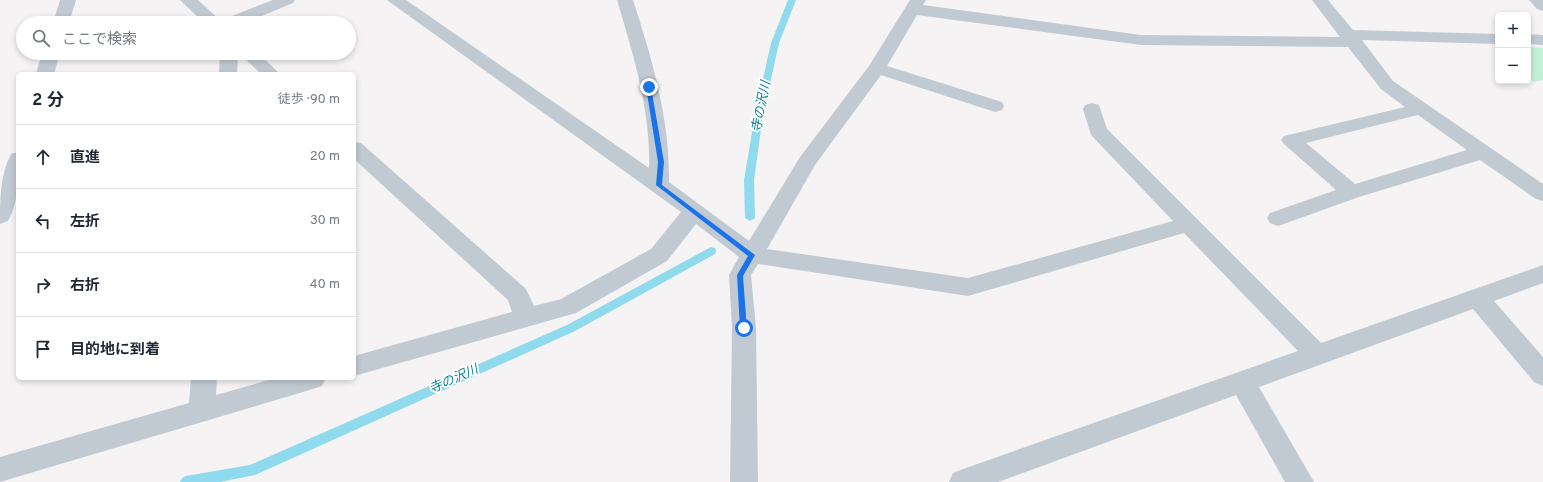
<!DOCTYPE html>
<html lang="ja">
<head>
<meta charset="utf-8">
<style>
	body { margin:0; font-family:Overpass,"Noto Sans JP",sans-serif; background:#f6f6f7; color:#1f2937 }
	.controls { position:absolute; right:12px; top:12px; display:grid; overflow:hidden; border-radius:6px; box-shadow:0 2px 6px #0003 }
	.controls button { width:36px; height:36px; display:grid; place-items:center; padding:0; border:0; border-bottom:1px solid #e0e1e3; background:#fff; color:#1f2937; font:20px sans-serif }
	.stop { position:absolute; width:12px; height:12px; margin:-9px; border:3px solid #1a73e8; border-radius:50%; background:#fff }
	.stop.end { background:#1a73e8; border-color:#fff; box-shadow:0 1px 4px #0008 }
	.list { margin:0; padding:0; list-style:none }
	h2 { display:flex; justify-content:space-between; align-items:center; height:52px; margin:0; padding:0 16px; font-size:17px }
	h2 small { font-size:13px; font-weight:400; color:#747a83 }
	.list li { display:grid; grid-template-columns:26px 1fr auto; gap:12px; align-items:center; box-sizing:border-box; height:64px; padding:0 16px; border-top:1px solid #e0e1e3 }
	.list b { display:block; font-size:15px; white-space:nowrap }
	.list em { font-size:13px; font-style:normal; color:#747a83 }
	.icon { flex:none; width:22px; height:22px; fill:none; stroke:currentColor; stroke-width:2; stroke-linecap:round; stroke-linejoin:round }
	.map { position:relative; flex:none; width:1543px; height:482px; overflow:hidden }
	.search { position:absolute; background:#fff; box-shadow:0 2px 6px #0003; left:16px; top:16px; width:340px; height:44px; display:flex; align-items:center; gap:10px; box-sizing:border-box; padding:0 14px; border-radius:22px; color:#747a83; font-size:15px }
	.panel { position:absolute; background:#fff; box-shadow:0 2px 6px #0003; left:16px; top:72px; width:340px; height:308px; border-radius:6px }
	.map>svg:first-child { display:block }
</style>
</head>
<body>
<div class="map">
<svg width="1543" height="482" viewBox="0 0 1543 482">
	<rect width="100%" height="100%" fill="#f5f3f3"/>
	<path fill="#c3f1d5" d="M1528,47L1543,48V80L1534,82L1528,76Z"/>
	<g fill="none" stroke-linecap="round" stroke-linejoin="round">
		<g fill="#90daee" fill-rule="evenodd">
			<path d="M788,0H796L779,43L763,115L754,180L755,218L750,221L745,218L744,180L755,115L771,43Z"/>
			<path d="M711,247L715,248L716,251L715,254L575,331L255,475L220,482H180L182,478L186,476L250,465L567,325Z"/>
		</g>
		<g fill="#c1cad2" fill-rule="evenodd">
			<path d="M60,0H76L69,23H53Z"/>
			<path d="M180,0H198L222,22L224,19L273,0H295L293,3L245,23H204Z"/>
			<path d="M387,0H406L649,168C651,111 633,54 617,0H633C652,59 670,119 669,182L749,241L800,157L869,66L910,0H926L923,5L1141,35L1340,37L1312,0H1328L1353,30L1498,34V44L1362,40L1393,81L1543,184V201L1536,199L1480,160L1359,197L1278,226L1270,223L1267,218L1270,213L1336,190L1284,144L1281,140L1284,136L1405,107L1381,89L1348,47L1141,45L917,15L887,66L1002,102L1004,106L1002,110L995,112L881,75L815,165L767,249L968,278L1173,221L1091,135L1083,109L1085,105L1092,103L1099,105L1107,129L1321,343L1543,265V283L1494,301L1543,357V386L1534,382L1473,309L1259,387L1314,482H1285L1236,395L998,482H949L953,473L963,469L1298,351L1184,233L968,296L758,264L751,275L756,328L758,482H730L732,328L729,275L739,257L696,224L667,261L576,313L354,376V356L512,312L508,300L354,159V142L361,143L526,289L534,306L561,299L651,249L681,212ZM1418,115L1467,150L1355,184L1306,143Z"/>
			<path d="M1529,0H1543V11L1537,9Z"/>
			<path d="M1528,34L1543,35V45L1528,44Z"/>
			<path d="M42,53H60L54,74H36Z"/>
			<path d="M220,53H238L237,74H219Z"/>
			<path d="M239,53H258L280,74H261Z"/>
			<path d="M18,152C18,176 20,200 8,221L0,224C0,200 0,175 11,154Z"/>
			<path d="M191,378H217L216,395L276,378H326L322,386L313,389L0,482V457L189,403Z"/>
		</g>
	</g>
	<path fill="#1a73e8" d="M649,86L651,87L664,162L662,185L755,255L743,276L747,330L744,331L740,328L737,275L748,256L656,185L658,162L646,87Z"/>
	<g text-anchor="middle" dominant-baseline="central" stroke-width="3.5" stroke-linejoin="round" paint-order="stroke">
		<g font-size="13" font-style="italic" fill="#0c7c9b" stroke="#fff">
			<text transform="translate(762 107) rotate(-79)">寺の沢川</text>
			<text transform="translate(454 380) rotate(-24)">寺の沢川</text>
		</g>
	</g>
</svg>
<div class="controls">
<button>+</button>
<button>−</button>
</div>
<div class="stop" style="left:744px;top:328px"></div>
<div class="stop end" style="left:649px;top:87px"></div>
<div class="search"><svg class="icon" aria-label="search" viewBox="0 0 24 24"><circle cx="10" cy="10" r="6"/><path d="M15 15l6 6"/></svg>ここで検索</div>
<section class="panel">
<h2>2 分<small>徒歩 · 90 m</small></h2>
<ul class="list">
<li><svg class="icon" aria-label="ahead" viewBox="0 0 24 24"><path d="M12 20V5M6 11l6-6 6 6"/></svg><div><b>直進</b></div><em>20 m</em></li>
<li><svg class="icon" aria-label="left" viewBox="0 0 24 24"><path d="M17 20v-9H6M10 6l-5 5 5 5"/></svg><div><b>左折</b></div><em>30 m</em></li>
<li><svg class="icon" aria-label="right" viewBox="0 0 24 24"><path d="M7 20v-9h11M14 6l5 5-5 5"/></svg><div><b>右折</b></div><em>40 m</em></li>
<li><svg class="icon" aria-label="arrive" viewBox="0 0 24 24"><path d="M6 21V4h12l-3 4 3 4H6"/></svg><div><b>目的地に到着</b></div></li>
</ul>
</section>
</div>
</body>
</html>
